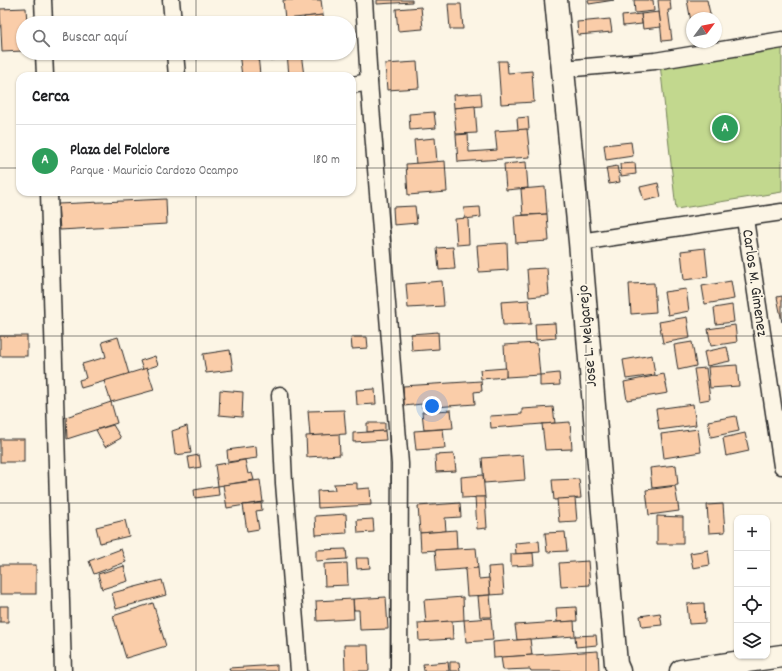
<!DOCTYPE html>
<html lang="es">
<head>
<meta charset="utf-8">
<style>
	body { margin:0; font-family:Dekko,sans-serif; background:#f2f2f2; color:#202124 }
	.controls { position:absolute; right:12px; bottom:12px; display:grid; overflow:hidden; border-radius:8px; box-shadow:0 1px 3px #0004 }
	.controls button { width:36px; height:36px; display:grid; place-items:center; padding:0; border:0; border-bottom:1px solid #e0e0e0; background:#fff; color:#202124; font:20px sans-serif }
	.compass { position:absolute; left:686px; top:12px; width:36px; height:36px; border-radius:50%; background:#fff; box-shadow:0 1px 3px #0004; rotate:58deg }
	.you { position:absolute; left:432px; top:406px; width:14px; height:14px; margin:-10px; border:3px solid #fff; border-radius:50%; background:#1a73e8; box-shadow:0 0 0 6px #1a73e833 }
	.badge { display:grid; place-items:center; width:26px; height:26px; border-radius:50%; background:#1a73e8; color:#fff; font-size:13px; font-weight:700 }
	.pin { position:absolute; translate:-50% -50%; border:2px solid #fff; box-shadow:0 1px 4px #0006 }
	.list { margin:0; padding:0; list-style:none }
	h2 { display:flex; justify-content:space-between; align-items:center; height:52px; margin:0; padding:0 16px; font-size:17px }
	h2 small { font-size:13px; font-weight:400; color:#757577 }
	.list li { display:grid; grid-template-columns:26px 1fr auto; gap:12px; align-items:center; box-sizing:border-box; height:72px; padding:0 16px; border-top:1px solid #e0e0e0 }
	.list b { display:block; font-size:15px; white-space:nowrap }
	.list p { margin:0; font-size:13px; white-space:nowrap; color:#757577 }
	.list em { font-size:13px; font-style:normal; color:#757577 }
	.icon { flex:none; width:22px; height:22px; fill:none; stroke:currentColor; stroke-width:2; stroke-linecap:round; stroke-linejoin:round }
	.map { position:relative; flex:none; width:782px; height:671px; overflow:hidden }
	.search { position:absolute; background:#fff; box-shadow:0 1px 3px #0004; left:16px; top:16px; width:340px; height:44px; display:flex; align-items:center; gap:10px; box-sizing:border-box; padding:0 14px; border-radius:22px; color:#757577; font-size:15px }
	.panel { position:absolute; background:#fff; box-shadow:0 1px 3px #0004; left:16px; top:72px; width:340px; height:124px; border-radius:12px }
	.map>svg:first-child { display:block }
</style>
</head>
<body>
<div class="map">
<svg width="782" height="671" viewBox="0 0 782 671">
	<rect width="100%" height="100%" fill="#fcf5e5"/>
	<filter id="ink" filterUnits="userSpaceOnUse"><feTurbulence type="fractalNoise" baseFrequency=".025" numOctaves="2"/><feDisplacementMap in="SourceGraphic" scale="8" xChannelSelector="R" yChannelSelector="G"/><feConvolveMatrix kernelMatrix="1 2 1 2 8 2 1 2 1" color-interpolation-filters="sRGB"/></filter>
	<g filter="url(#ink)">
		<path fill="#c2d88e" stroke="#76825c" d="M782,44V192L676,209L660,64Z"/>
		<g fill="#facda9" stroke="#2b2b2b">
			<path d="M283,0H321L323,15L285,19Z"/>
			<path d="M377,0H412V2L377,4Z"/>
			<path d="M588,0H614L589,4Z"/>
			<path d="M634,0H653L654,11L635,13Z"/>
			<path d="M658,0H670L671,10H668L672,40L662,41Z"/>
			<path d="M687,0H707L711,18H692V27Z"/>
			<path d="M448,4H461L463,29H450Z"/>
			<path d="M421,7L423,29L398,31L396,9Z"/>
			<path d="M26,8L27,23H23V51L2,52L0,9Z"/>
			<path d="M659,12L661,27L643,29L641,14Z"/>
			<path d="M641,14L642,24L623,26L622,16Z"/>
			<path d="M323,15L324,23H304V17Z"/>
			<path d="M610,19L612,32L578,35L577,22Z"/>
			<path d="M239,53H249V56L258,55L260,75L242,76Z"/>
			<path d="M269,53H286L287,58L270,60Z"/>
			<path d="M287,53H301L304,76H289Z"/>
			<path d="M498,61H507L508,73L532,71L534,102L501,104Z"/>
			<path d="M417,62L419,88L387,90L385,64Z"/>
			<path d="M481,93L482,106L454,108L453,95Z"/>
			<path d="M475,106L477,133L456,134L454,108Z"/>
			<path d="M434,112L436,128L410,130L409,114Z"/>
			<path d="M528,117L529,129L518,130L517,118Z"/>
			<path d="M527,129L530,157L458,162L456,135L468,134L469,152L497,150L495,131Z"/>
			<path d="M435,138L437,162L416,164L414,140Z"/>
			<path d="M631,142L633,156L606,160L604,145Z"/>
			<path d="M445,161L447,192L408,195L406,164Z"/>
			<path d="M526,162L528,188L506,190L504,164Z"/>
			<path d="M635,163L636,174L621,176L620,164Z"/>
			<path d="M617,166L620,182L609,184L606,168Z"/>
			<path d="M658,183L661,197L644,201L640,187Z"/>
			<path d="M545,187L547,214L523,215L521,189Z"/>
			<path d="M166,199L167,224L60,230L58,204Z"/>
			<path d="M415,206L417,223L394,225L393,207Z"/>
			<path d="M480,207L481,217L465,219L464,208Z"/>
			<path d="M547,214L549,241L516,243L514,216Z"/>
			<path d="M468,218L469,244L457,245L455,219Z"/>
			<path d="M507,243L508,270L479,272L477,245Z"/>
			<path d="M453,247L455,269L439,270L437,248Z"/>
			<path d="M705,248L708,277L684,280L681,251Z"/>
			<path d="M547,268L549,295L529,297L527,269Z"/>
			<path d="M442,281L444,306L408,308L406,284Z"/>
			<path d="M731,281L734,299L705,304L702,286Z"/>
			<path d="M654,283L656,312L631,314L629,284Z"/>
			<path d="M686,289L689,311L668,315L664,292Z"/>
			<path d="M782,296V322L777,297Z"/>
			<path d="M529,300L531,324L503,325L501,302Z"/>
			<path d="M732,305L734,322L716,324L714,308Z"/>
			<path d="M687,317L690,338L663,343L659,322Z"/>
			<path d="M555,323L556,338L536,340L535,324Z"/>
			<path d="M735,325L737,342L711,346L708,329Z"/>
			<path d="M438,332L439,349L412,351L411,334Z"/>
			<rect x="0" y="336" width="27" height="20"/>
			<path d="M118,337L129,374L81,388L79,380L86,378L82,364L106,357L102,342Z"/>
			<path d="M351,337H367L368,348L352,349Z"/>
			<path d="M692,342L696,366L678,370L674,345Z"/>
			<path d="M537,343L540,375L506,377L504,345Z"/>
			<path d="M727,347L730,361L707,366L704,352Z"/>
			<path d="M230,350L233,370L206,373L203,354Z"/>
			<path d="M652,355L655,375L626,379L623,360Z"/>
			<path d="M155,356L158,365L143,370L140,361Z"/>
			<path d="M737,365L739,386L710,388L708,367Z"/>
			<path d="M147,368L154,390L111,402L104,381Z"/>
			<path d="M506,368V377L481,379L480,370Z"/>
			<path d="M706,368L710,399L699,401L694,369Z"/>
			<path d="M559,373L560,385L540,386V375Z"/>
			<path d="M664,374L668,393L627,400L624,382Z"/>
			<path d="M481,381L482,391L474,392L475,404L422,408V404L404,406L403,386Z"/>
			<path d="M375,389L376,404L357,405L356,390Z"/>
			<path d="M220,390L243,392L242,417L219,415Z"/>
			<path d="M111,402L117,423L67,439L66,417Z"/>
			<path d="M693,404L696,425L659,430L656,409Z"/>
			<path d="M553,407L555,423L491,428L490,416L522,414V409Z"/>
			<path d="M344,410L346,434L310,436L308,411Z"/>
			<path d="M451,410L453,428L424,430L422,412Z"/>
			<path d="M736,416L739,431L711,437L708,421Z"/>
			<path d="M570,422L572,449L545,450L542,424Z"/>
			<path d="M367,423H385V431L367,432Z"/>
			<path d="M113,425L121,438L105,447L96,430Z"/>
			<path d="M187,426L191,453L175,455L172,431Z"/>
			<path d="M443,429L445,448L416,450L414,431Z"/>
			<path d="M698,429L701,452L664,458L661,434Z"/>
			<path d="M385,431L386,440L353,442V433Z"/>
			<path d="M745,433L749,451L726,456L723,438Z"/>
			<path d="M339,434L340,455L307,457L306,436Z"/>
			<rect x="0" y="439" width="24" height="23"/>
			<path d="M256,446L257,458L228,462L227,450Z"/>
			<path d="M454,454L456,471L436,472L435,455Z"/>
			<path d="M199,455L201,467L190,469L188,457Z"/>
			<path d="M523,455L525,480L484,483L482,458Z"/>
			<path d="M245,460L248,474L252,473L254,480L218,486L215,465Z"/>
			<path d="M676,465L678,485L652,488L650,468Z"/>
			<path d="M483,475L485,497L462,498L461,477Z"/>
			<path d="M579,479L581,498L554,500L552,480Z"/>
			<path d="M260,480L263,502L227,508L223,485Z"/>
			<path d="M357,483V489L370,488L371,505L318,508L317,491L335,490L334,484Z"/>
			<path d="M218,486L219,495L195,498L194,490Z"/>
			<path d="M675,486L679,511L649,515L646,490Z"/>
			<path d="M475,497H485L487,528L477,529Z"/>
			<path d="M575,498L577,521L559,522L557,499Z"/>
			<path d="M261,503L262,510L256,511L259,529L247,531L243,505Z"/>
			<path d="M460,503L461,517L445,518L446,531L420,533L418,506Z"/>
			<path d="M723,504L725,532L709,533L707,505Z"/>
			<path d="M346,514L347,533L316,535L315,516Z"/>
			<path d="M657,516L683,517V544H657Z"/>
			<path d="M373,519L374,532L358,533L357,520Z"/>
			<path d="M125,520L129,536L100,543L96,527Z"/>
			<path d="M456,530L457,549L421,551L420,533Z"/>
			<path d="M565,532L567,551L547,552L545,533Z"/>
			<path d="M539,541L540,552L516,554L515,543Z"/>
			<path d="M476,548L478,568L437,571L435,550Z"/>
			<path d="M121,549L126,562L94,574L89,561Z"/>
			<path d="M346,549L347,559L316,561V550Z"/>
			<path d="M708,550L710,565L693,568L690,553Z"/>
			<path d="M533,553L534,565L511,566V554Z"/>
			<path d="M356,558H369L370,568L357,569Z"/>
			<path d="M588,561L590,585L561,587L559,563Z"/>
			<path d="M347,563L348,585L325,586L324,564Z"/>
			<rect x="0" y="565" width="36" height="29"/>
			<path d="M124,566L128,581L102,589L98,574Z"/>
			<path d="M502,566L504,594L490,595L488,567Z"/>
			<path d="M478,568L479,579L489,578L490,595L467,596L465,569Z"/>
			<path d="M162,580L166,595L116,609L112,593Z"/>
			<path d="M490,595L492,617H480L478,596Z"/>
			<path d="M386,597L388,629L360,630L359,610H354L353,599Z"/>
			<path d="M463,597L464,620L426,623L424,600Z"/>
			<path d="M353,599L354,619L317,621L316,601Z"/>
			<path d="M153,603L166,646L126,658L113,616Z"/>
			<path d="M704,603L705,623L689,624L687,604Z"/>
			<rect x="0" y="606" width="8" height="16"/>
			<path d="M576,607L577,621L557,622L556,608Z"/>
			<path d="M660,613L662,625L642,627L640,616Z"/>
			<path d="M491,618L493,640L466,642L464,620Z"/>
			<path d="M452,621L453,639L419,641L418,623Z"/>
			<path d="M574,621L575,636L517,640L515,625Z"/>
			<path d="M596,635L597,645L576,647L575,636Z"/>
			<path d="M530,639L532,655L494,658L493,642Z"/>
			<path d="M344,645H368L369,671H345Z"/>
			<path d="M598,651L599,671H531L530,669L503,670L501,657Z"/>
			<path d="M448,662L449,671H424L423,664Z"/>
			<path d="M450,662H459L460,671H450Z"/>
			<path d="M277,665V671H230L229,668Z"/>
		</g>
		<g fill="none" stroke-linecap="round" stroke-linejoin="round">
			<defs>
				<g id="street">
					<path d="M43,0L44,23"/>
					<path d="M171,0L173,23"/>
					<path d="M364,0L369,82L400,464L399,671"/>
					<path d="M44,53L45,76"/>
					<path d="M175,53L177,76"/>
					<path d="M563,69L655,61L782,40"/>
					<path d="M352,85L369,82"/>
					<path d="M49,192L63,671"/>
					<path d="M745,219L782,466"/>
					<path d="M580,242L782,212"/>
					<path d="M280,395L284,483L299,671"/>
				</g>
				<g id="secondary">
					<path d="M556,0L580,242L616,664L619,671"/>
					<path d="M681,671L782,656"/>
				</g>
			</defs>
			<use href="#street" stroke="#2b2b2b" stroke-width="19"/>
			<use href="#secondary" stroke="#2b2b2b" stroke-width="25"/>
			<use href="#street" stroke="#fcf5e5" stroke-width="16"/>
			<use href="#secondary" stroke="#fcf5e5" stroke-width="22"/>
		</g>
	</g>
	<path fill="none" stroke="#2b2b2b" stroke-width="1" stroke-opacity="0.55" d="M196,0V23M391,0V671M586,0V671M196,53V76M0,168H20M352,168H782M196,192V671M0,336H782M0,503H782"/>
	<g text-anchor="middle" dominant-baseline="central" stroke-width="3.5" stroke-linejoin="round" paint-order="stroke">
		<g font-size="16" fill="#2b2b2b" stroke="#fcf5e5">
			<text transform="translate(754 283) rotate(82)">Carlos M. Gimenez</text>
			<text transform="translate(588 336) rotate(-95)">Jose L. Melgarejo</text>
		</g>
	</g>
</svg>
<div class="controls">
<button>+</button>
<button>−</button>
<button><svg class="icon" aria-label="locate" viewBox="0 0 24 24"><circle cx="12" cy="12" r="6"/><path d="M12 2v4M12 18v4M2 12h4M18 12h4"/></svg></button>
<button><svg class="icon" aria-label="layers" viewBox="0 0 24 24"><path d="M12 4l9 5-9 5-9-5zM3 14l9 5 9-5"/></svg></button>
</div>
<svg class="compass" viewBox="-18 -18 36 36"><path d="M0-13l5 13h-10z" fill="#e53935"/><path d="M0 13l5-13h-10z" fill="#757577"/></svg>
<div class="you"></div>
<div class="pin badge" style="left:725px;top:128px;background:#2e9e5b">A</div>
<div class="search"><svg class="icon" aria-label="search" viewBox="0 0 24 24"><circle cx="10" cy="10" r="6"/><path d="M15 15l6 6"/></svg>Buscar aquí</div>
<section class="panel">
<h2>Cerca<small></small></h2>
<ul class="list">
<li><span class="badge" style="background:#2e9e5b">A</span><div><b>Plaza del Folclore</b><p>Parque · Mauricio Cardozo Ocampo</p></div><em>180 m</em></li>
</ul>
</section>
</div>
</body>
</html>
